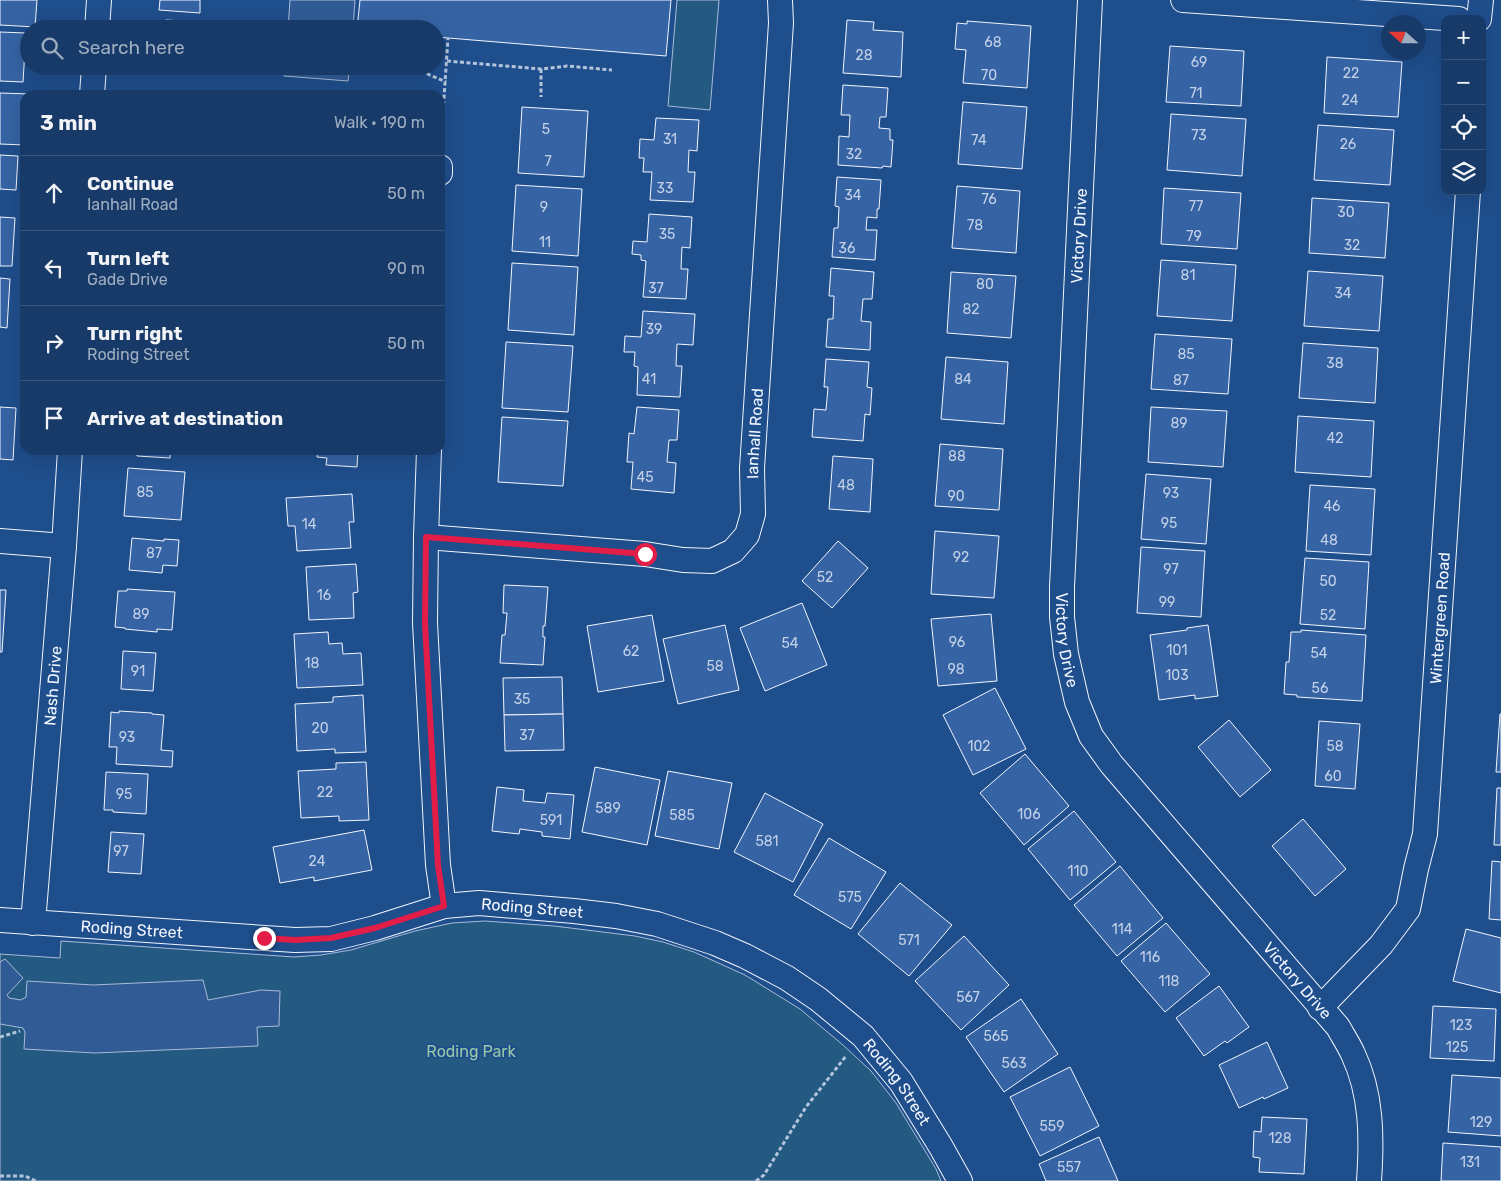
<!DOCTYPE html>
<html lang="en">
<head>
<meta charset="utf-8">
<style>
	body { margin:0; font-family:Rubik,sans-serif; background:#20416f; color:#f1f3f6 }
	.controls { position:absolute; right:15px; top:15px; display:grid; overflow:hidden; border-radius:10px; box-shadow:0 5px 20px #0002 }
	.controls button { width:45px; height:45px; display:grid; place-items:center; padding:0; border:0; border-bottom:1px solid #36547d; background:#173a69; color:#f1f3f6; font:25px sans-serif }
	.compass { position:absolute; left:1381px; top:15px; width:45px; height:45px; border-radius:50%; background:#173a69; box-shadow:0 5px 20px #0002; rotate:291deg }
	.stop { position:absolute; width:15px; height:15px; margin:-11px; border:4px solid #e11d48; border-radius:50%; background:#fff }
	.stop.end { background:#e11d48; border-color:#fff; box-shadow:0 1px 5px #0008 }
	.list { margin:0; padding:0; list-style:none }
	h2 { display:flex; justify-content:space-between; align-items:center; height:65px; margin:0; padding:0 20px; font-size:21px }
	h2 small { font-size:16px; font-weight:400; color:#9eadc0 }
	.list li { display:grid; grid-template-columns:32px 1fr auto; gap:15px; align-items:center; box-sizing:border-box; height:75px; padding:0 20px; border-top:1px solid #36547d }
	.list b { display:block; font-size:19px; white-space:nowrap }
	.list p { margin:0; font-size:16px; white-space:nowrap; color:#9eadc0 }
	.list em { font-size:16px; font-style:normal; color:#9eadc0 }
	.icon { flex:none; width:28px; height:28px; fill:none; stroke:currentColor; stroke-width:2; stroke-linecap:round; stroke-linejoin:round }
	.map { position:relative; flex:none; width:1501px; height:1181px; overflow:hidden }
	.search { position:absolute; background:#173a69; box-shadow:0 5px 20px #0002; left:20px; top:20px; width:425px; height:55px; display:flex; align-items:center; gap:12px; box-sizing:border-box; padding:0 18px; border-radius:28px; color:#9eadc0; font-size:19px }
	.panel { position:absolute; background:#173a69; box-shadow:0 5px 20px #0002; left:20px; top:90px; width:425px; height:365px; border-radius:15px }
	.map>svg:first-child { display:block }
</style>
</head>
<body>
<div class="map">
<svg width="1501" height="1181" viewBox="0 0 1501 1181">
	<rect width="100%" height="100%" fill="#1f4e8c"/>
	<g fill="#245a82" stroke="#a8bbd7">
		<path d="M677,0H719L710,110L668,106Z"/>
		<path d="M485,921L554,926L635,936L663,942L694,952L745,975L800,1009L843,1045L871,1071L896,1103L936,1169L941,1181H0V954L60,958L61,941L294,957L321,955L351,950L415,931L452,923Z"/>
	</g>
	<g fill="#305b95" stroke="#a8bbd7">
		<path d="M290,0H355L353,29H288Z"/>
		<path d="M285,66H350L348,81L284,76Z"/>
		<path d="M5,959L23,978L7,995L9,998L21,1000L26,997L27,981L93,985L203,980L208,1000L261,990L280,991L279,1026L257,1027L258,1046L95,1053L24,1049L25,1032L23,1028L0,1024V962Z"/>
	</g>
	<g fill="#3563a3" stroke="#f2f6ff">
		<path d="M0,0H37L35,27L0,25Z"/>
		<path d="M160,0H200V13L159,10Z"/>
		<path d="M360,0H671L666,56L436,37V29H357Z"/>
		<path d="M166,20L199,22V29H165Z"/>
		<path d="M847,20L874,22L873,30L903,32L901,77L843,73Z"/>
		<path d="M967,21L1031,26L1027,88L963,83L966,50L955,49L957,23L967,24Z"/>
		<path d="M0,32L26,33L23,82L0,81Z"/>
		<path d="M1170,46L1244,51L1241,106L1166,102Z"/>
		<path d="M1327,57L1402,62L1398,117L1324,113Z"/>
		<path d="M163,66H196V70L163,68Z"/>
		<path d="M843,85L888,88L886,117H880L879,128L890,129V140H893L891,167L883,166L882,168L838,165L839,136L849,137L850,115H841Z"/>
		<path d="M0,93L31,94L25,95V145L0,144Z"/>
		<path d="M963,102L1027,107L1022,169L958,164Z"/>
		<path d="M522,107L588,111L584,177L518,173Z"/>
		<path d="M1171,114L1246,119L1242,176L1167,170Z"/>
		<path d="M656,118L699,120L697,151L689,150L688,172H695L693,202L650,200L652,172H643L644,158H639L640,139L654,140Z"/>
		<path d="M1318,125L1394,130L1390,185L1314,180Z"/>
		<path d="M0,155L18,156L16,190L0,189Z"/>
		<path d="M837,177L881,180L879,209H877V218L867,217L866,230H877L875,260L832,257L834,228H838L839,207L835,206Z"/>
		<path d="M516,185L582,189L578,256L512,251Z"/>
		<path d="M957,186L1020,191L1016,253L952,248Z"/>
		<path d="M1164,188L1241,193L1237,249L1161,244Z"/>
		<path d="M1312,198L1389,203L1385,258L1309,253Z"/>
		<path d="M649,214L692,217L690,248L682,247L681,269H688L686,299L643,297L646,261L641,260V255L632,254L633,241L647,242Z"/>
		<path d="M0,217L15,218L12,266H0Z"/>
		<path d="M1161,260L1236,265L1232,321L1157,316Z"/>
		<path d="M512,263L578,267L574,335L508,330Z"/>
		<path d="M831,268L874,272L872,299H863L861,321L871,322L870,350L826,347L828,319H833L834,296H829Z"/>
		<path d="M1308,271L1383,276L1379,331L1304,326Z"/>
		<path d="M951,272L1016,276L1011,338L947,333Z"/>
		<path d="M0,278L10,279L7,328L0,327Z"/>
		<path d="M643,311L695,314L693,345L677,344L676,366H682L680,397L637,395L638,367L634,366L635,352H624L625,336L641,337Z"/>
		<path d="M1155,334L1232,339L1228,394L1151,389Z"/>
		<path d="M506,342L573,346L568,412L502,408Z"/>
		<path d="M1303,343L1378,348L1375,403L1299,398Z"/>
		<path d="M946,357L1008,362L1004,424L941,419Z"/>
		<path d="M826,359L869,362L867,387L872,388L870,415L865,414L863,441L812,437L814,409L826,410L828,387H824Z"/>
		<path d="M0,407L16,408L13,460L0,459Z"/>
		<path d="M637,407L679,410L677,440H669L667,462L676,463L674,493L631,489L633,462H627L629,433L634,434Z"/>
		<path d="M1151,407L1227,411L1223,467L1148,462Z"/>
		<path d="M1298,416L1374,421L1371,477L1295,472Z"/>
		<path d="M502,417L568,421L563,486L498,482Z"/>
		<path d="M940,444L1003,449L999,510L935,506Z"/>
		<path d="M138,450H171L170,458L137,456Z"/>
		<path d="M318,450H358L357,467L326,465L327,458L317,457Z"/>
		<path d="M833,456L873,459L870,512L829,509Z"/>
		<path d="M128,468L185,472L181,520L124,516Z"/>
		<path d="M1146,474L1211,479L1206,544L1141,539Z"/>
		<path d="M1310,485L1375,489L1371,555L1306,551Z"/>
		<path d="M352,494L354,522H349L351,548L297,551L295,526H288L286,498Z"/>
		<path d="M935,531L999,536L994,598L931,594Z"/>
		<path d="M132,538L164,541V539L179,540L177,566L163,565L162,573L129,570Z"/>
		<path d="M838,541L868,568L832,608L802,581Z"/>
		<path d="M1141,547L1205,551L1201,617L1137,613Z"/>
		<path d="M1305,558L1369,562L1365,629L1300,624Z"/>
		<path d="M356,564L358,592L353,593L354,618L309,620L306,567Z"/>
		<path d="M504,585L548,587L545,626H543V637H545L543,665L500,663L502,635H505L507,613H503Z"/>
		<path d="M127,589L175,592L172,630L157,629V632L125,629V628L115,627L118,591H127Z"/>
		<path d="M0,590H6L2,652H0Z"/>
		<path d="M802,603L827,665L765,691L740,628Z"/>
		<path d="M991,614L997,681L938,686L931,619Z"/>
		<path d="M652,615L664,681L598,692L587,626Z"/>
		<path d="M725,625L739,690L678,704L663,639Z"/>
		<path d="M1208,625L1218,696L1195,699V695L1159,700L1150,635L1187,630V628Z"/>
		<path d="M1301,630L1366,635L1362,701L1297,697V695L1284,694L1286,662H1289L1291,632H1301Z"/>
		<path d="M328,632L329,644L342,643L343,654L361,653L363,685L297,688L294,634Z"/>
		<path d="M123,651L156,653L153,691L121,689Z"/>
		<path d="M562,677L563,714L504,715L503,678Z"/>
		<path d="M995,688L1026,749L973,775L943,715Z"/>
		<path d="M363,695L366,752L335,753V749L297,751L295,704L333,702V697Z"/>
		<path d="M119,711L152,713V714L164,715L161,750L173,751L172,767L116,764L117,747H109L111,712L119,713Z"/>
		<path d="M563,714L564,750L505,751L504,715Z"/>
		<path d="M1500,714H1501V772H1496Z"/>
		<path d="M1229,720L1271,770L1240,797L1198,747Z"/>
		<path d="M1319,721L1360,724L1355,789L1315,786Z"/>
		<path d="M1025,754L1069,806L1024,845L980,793Z"/>
		<path d="M366,762L369,820L339,821V816L301,818L298,771L336,769V763Z"/>
		<path d="M595,767L660,780L647,845L582,832Z"/>
		<path d="M668,771L732,783L719,849L655,836Z"/>
		<path d="M106,772L148,774L146,814L113,812V810H104Z"/>
		<path d="M497,787L524,790L523,801L545,803L547,793L574,795L570,839L542,836V832L520,829L519,834L492,831Z"/>
		<path d="M1497,788H1501V845H1494Z"/>
		<path d="M765,793L823,824L793,882L734,852Z"/>
		<path d="M1074,811L1116,862L1070,900L1028,849Z"/>
		<path d="M1303,819L1346,869L1315,896L1272,846Z"/>
		<path d="M364,830L372,870L314,881V877L280,883L273,847Z"/>
		<path d="M111,832L144,834L141,874L108,872Z"/>
		<path d="M829,838L886,872L851,929L794,895Z"/>
		<path d="M1492,861L1501,862V920L1489,919Z"/>
		<path d="M1120,866L1163,918L1117,956L1074,905Z"/>
		<path d="M900,883L952,925L909,976L858,934Z"/>
		<path d="M1166,923L1210,974L1165,1012L1121,961Z"/>
		<path d="M1466,929L1501,938V993L1453,981Z"/>
		<path d="M964,936L1009,985L961,1030L915,981Z"/>
		<path d="M1219,986L1249,1027L1227,1043L1225,1041L1204,1056L1176,1018Z"/>
		<path d="M1021,999L1058,1054L1004,1092L966,1037Z"/>
		<path d="M1433,1006L1496,1009L1494,1061L1430,1058Z"/>
		<path d="M1267,1042L1288,1088L1264,1099L1263,1097L1239,1108L1219,1065Z"/>
		<path d="M1070,1067L1099,1126L1040,1156L1010,1097Z"/>
		<path d="M1452,1075L1501,1078V1136L1448,1132Z"/>
		<path d="M1262,1117L1307,1119L1304,1174L1259,1172L1260,1158L1253,1157L1254,1131L1261,1132Z"/>
		<path d="M1099,1137L1118,1181H1046L1039,1164Z"/>
		<path d="M1443,1143L1501,1147V1181H1441Z"/>
	</g>
	<g fill="none" stroke-linecap="round" stroke-linejoin="round">
		<defs>
			<g id="street">
				<path id="s1" d="M1090,0L1062,587V617L1066,654L1077,702L1091,736L1112,765L1338,1027C1343,1036 1349,1045 1353,1054C1372,1094 1372,1138 1369,1181"/>
				<path d="M1183,0L1459,19"/>
				<path d="M1479,19L1481,0"/>
				<path d="M97,29L99,0"/>
				<path d="M92,95L94,66"/>
				<path d="M440,167V173"/>
				<path d="M429,450L426,537L425,623L438,865L444,906"/>
				<path id="s2" d="M426,537L645,554L683,560L712,561L733,551L747,535L753,514L752,468L781,23L780,0"/>
				<path d="M0,541L64,546"/>
				<path id="s3" d="M0,920L265,938L295,940L331,939L375,928L444,906L479,903L574,911L616,916L657,924L715,943L745,956L787,978L818,999L863,1036L901,1082L941,1147L960,1181"/>
				<path id="s4" d="M33,923L64,546L70,450"/>
				<path id="s5" d="M1320,1008L1381,945L1408,909L1416,869L1425,834L1468,191"/>
			</g>
		</defs>
		<use href="#street" stroke="#f2f6ff" stroke-width="26"/>
		<g stroke="#b3c4dc" stroke-width="3" stroke-dasharray="4 2.5" stroke-linecap="butt">
			<path d="M447,61L541,69L567,66L612,70"/>
			<path d="M409,66L446,82"/>
			<path d="M541,69V97"/>
			<path d="M440,117L443,113L448,38"/>
			<path d="M0,1037L20,1031"/>
			<path d="M0,1176H25L36,1181"/>
			<path d="M756,1181L764,1175L806,1107L846,1056"/>
		</g>
		<use href="#street" stroke="#1f4e8c" stroke-width="24"/>
	</g>
	<g fill="none" stroke-linecap="round" stroke-linejoin="round">
		<path stroke="#e11d48" stroke-width="6" d="M264,938L295,940L331,938L375,928L444,906L438,865L425,623L426,537L645,554"/>
	</g>
	<g text-anchor="middle" dominant-baseline="central" stroke-width="4" stroke-linejoin="round" paint-order="stroke">
		<g font-size="14" fill="#c3d1e8">
			<text x="993" y="42">68</text>
			<text x="864" y="55">28</text>
			<text x="1199" y="62">69</text>
			<text x="1351" y="73">22</text>
			<text x="989" y="75">70</text>
			<text x="1196" y="93">71</text>
			<text x="1350" y="100">24</text>
			<text x="546" y="129">5</text>
			<text x="1199" y="135">73</text>
			<text x="670" y="139">31</text>
			<text x="979" y="140">74</text>
			<text x="1348" y="144">26</text>
			<text x="854" y="154">32</text>
			<text x="548" y="161">7</text>
			<text x="665" y="188">33</text>
			<text x="853" y="195">34</text>
			<text x="989" y="199">76</text>
			<text x="1196" y="206">77</text>
			<text x="544" y="207">9</text>
			<text x="1346" y="212">30</text>
			<text x="975" y="225">78</text>
			<text x="667" y="234">35</text>
			<text x="1194" y="236">79</text>
			<text x="545" y="242">11</text>
			<text x="1352" y="245">32</text>
			<text x="847" y="248">36</text>
			<text x="1188" y="275">81</text>
			<text x="985" y="284">80</text>
			<text x="656" y="288">37</text>
			<text x="1343" y="293">34</text>
			<text x="971" y="309">82</text>
			<text x="654" y="329">39</text>
			<text x="1186" y="354">85</text>
			<text x="1335" y="363">38</text>
			<text x="649" y="379">41</text>
			<text x="963" y="379">84</text>
			<text x="1181" y="380">87</text>
			<text x="1179" y="423">89</text>
			<text x="1335" y="438">42</text>
			<text x="957" y="456">88</text>
			<text x="645" y="477">45</text>
			<text x="846" y="485">48</text>
			<text x="145" y="492">85</text>
			<text x="1171" y="493">93</text>
			<text x="956" y="496">90</text>
			<text x="1332" y="506">46</text>
			<text x="1169" y="523">95</text>
			<text x="309" y="524">14</text>
			<text x="1329" y="540">48</text>
			<text x="154" y="553">87</text>
			<text x="961" y="557">92</text>
			<text x="1171" y="569">97</text>
			<text x="825" y="577">52</text>
			<text x="1328" y="581">50</text>
			<text x="324" y="595">16</text>
			<text x="1167" y="602">99</text>
			<text x="141" y="614">89</text>
			<text x="1328" y="615">52</text>
			<text x="957" y="642">96</text>
			<text x="790" y="643">54</text>
			<text x="1177" y="650">101</text>
			<text x="631" y="651">62</text>
			<text x="1319" y="653">54</text>
			<text x="312" y="663">18</text>
			<text x="715" y="666">58</text>
			<text x="956" y="669">98</text>
			<text x="138" y="671">91</text>
			<text x="1177" y="675">103</text>
			<text x="1320" y="688">56</text>
			<text x="522" y="699">35</text>
			<text x="320" y="728">20</text>
			<text x="527" y="735">37</text>
			<text x="127" y="737">93</text>
			<text x="979" y="746">102</text>
			<text x="1335" y="746">58</text>
			<text x="1333" y="776">60</text>
			<text x="325" y="792">22</text>
			<text x="124" y="794">95</text>
			<text x="608" y="808">589</text>
			<text x="1029" y="814">106</text>
			<text x="682" y="815">585</text>
			<text x="551" y="820">591</text>
			<text x="767" y="841">581</text>
			<text x="121" y="851">97</text>
			<text x="317" y="861">24</text>
			<text x="1078" y="871">110</text>
			<text x="850" y="897">575</text>
			<text x="1122" y="929">114</text>
			<text x="909" y="940">571</text>
			<text x="1150" y="957">116</text>
			<text x="1169" y="981">118</text>
			<text x="968" y="997">567</text>
			<text x="1461" y="1025">123</text>
			<text x="996" y="1036">565</text>
			<text x="1457" y="1047">125</text>
			<text x="1014" y="1063">563</text>
			<text x="1481" y="1122">129</text>
			<text x="1052" y="1126">559</text>
			<text x="1280" y="1138">128</text>
			<text x="1470" y="1162">131</text>
			<text x="1069" y="1167">557</text>
		</g>
		<g font-size="16" fill="#f2f6ff" stroke="#1f4e8c">
			<text transform="translate(1079 236) rotate(-87)">Victory Drive</text>
			<text stroke="none"><textPath href="#s2" startOffset="434">Ianhall Road</textPath></text>
			<text stroke="none"><textPath href="#s5" startOffset="426">Wintergreen Road</textPath></text>
			<text stroke="none"><textPath href="#s1" startOffset="641">Victory Drive</textPath></text>
			<text stroke="none"><textPath href="#s4" startOffset="238">Nash Drive</textPath></text>
			<text stroke="none"><textPath href="#s3" startOffset="538">Roding Street</textPath></text>
			<text stroke="none"><textPath href="#s3" startOffset="132">Roding Street</textPath></text>
			<text stroke="none"><textPath href="#s1" startOffset="1061">Victory Drive</textPath></text>
			<text stroke="none"><textPath href="#s3" startOffset="958">Roding Street</textPath></text>
		</g>
		<g font-size="16" fill="#97c8a6" stroke="#1f4e8c">
			<text x="471" y="1051">Roding Park</text>
		</g>
	</g>
</svg>
<div class="controls">
<button>+</button>
<button>−</button>
<button><svg class="icon" aria-label="locate" viewBox="0 0 24 24"><circle cx="12" cy="12" r="6"/><path d="M12 2v4M12 18v4M2 12h4M18 12h4"/></svg></button>
<button><svg class="icon" aria-label="layers" viewBox="0 0 24 24"><path d="M12 4l9 5-9 5-9-5zM3 14l9 5 9-5"/></svg></button>
</div>
<svg class="compass" viewBox="-18 -18 36 36"><path d="M0-13l5 13h-10z" fill="#e53935"/><path d="M0 13l5-13h-10z" fill="#9eadc0"/></svg>
<div class="stop" style="left:645px;top:554px"></div>
<div class="stop end" style="left:264px;top:938px"></div>
<div class="search"><svg class="icon" aria-label="search" viewBox="0 0 24 24"><circle cx="10" cy="10" r="6"/><path d="M15 15l6 6"/></svg>Search here</div>
<section class="panel">
<h2>3 min<small>Walk · 190 m</small></h2>
<ul class="list">
<li><svg class="icon" aria-label="ahead" viewBox="0 0 24 24"><path d="M12 20V5M6 11l6-6 6 6"/></svg><div><b>Continue</b><p>Ianhall Road</p></div><em>50 m</em></li>
<li><svg class="icon" aria-label="left" viewBox="0 0 24 24"><path d="M17 20v-9H6M10 6l-5 5 5 5"/></svg><div><b>Turn left</b><p>Gade Drive</p></div><em>90 m</em></li>
<li><svg class="icon" aria-label="right" viewBox="0 0 24 24"><path d="M7 20v-9h11M14 6l5 5-5 5"/></svg><div><b>Turn right</b><p>Roding Street</p></div><em>50 m</em></li>
<li><svg class="icon" aria-label="arrive" viewBox="0 0 24 24"><path d="M6 21V4h12l-3 4 3 4H6"/></svg><div><b>Arrive at destination</b></div></li>
</ul>
</section>
</div>
</body>
</html>
